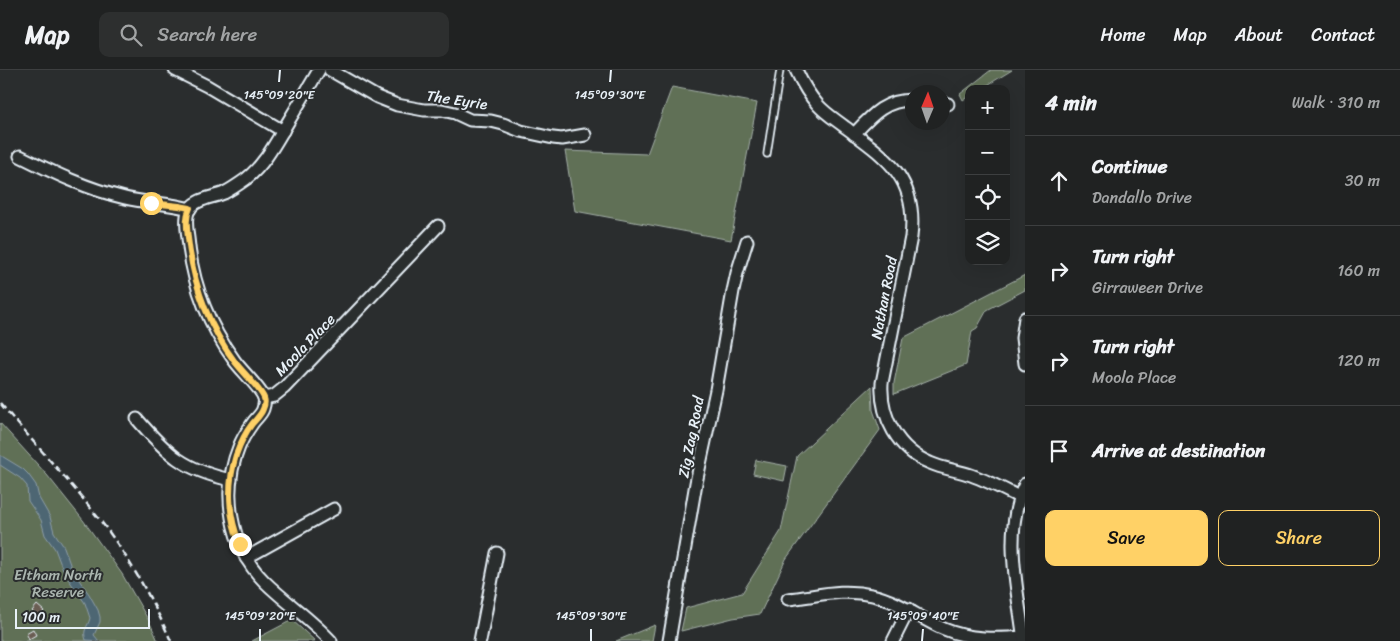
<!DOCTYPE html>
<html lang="en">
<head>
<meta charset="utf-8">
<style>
	body { margin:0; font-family:Sriracha,sans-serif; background:#2d2f2f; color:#f1f3f6 }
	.controls { position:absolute; right:15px; top:15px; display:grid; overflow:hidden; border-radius:10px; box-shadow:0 5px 20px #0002 }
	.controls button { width:45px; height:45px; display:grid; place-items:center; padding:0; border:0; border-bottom:1px solid #3d3f40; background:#202222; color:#f1f3f6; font:25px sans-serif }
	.compass { position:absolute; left:905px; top:15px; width:45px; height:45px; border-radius:50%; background:#202222; box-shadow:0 5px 20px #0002; rotate:2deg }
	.scale { position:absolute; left:15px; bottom:12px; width:135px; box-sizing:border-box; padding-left:5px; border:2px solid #e8f1f8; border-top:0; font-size:14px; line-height:18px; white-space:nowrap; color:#e8f1f8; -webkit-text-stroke:4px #2a2d2e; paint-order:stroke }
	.stop { position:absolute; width:15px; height:15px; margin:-11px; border:4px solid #ffd166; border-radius:50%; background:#fff }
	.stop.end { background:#ffd166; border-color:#fff; box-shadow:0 1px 5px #0008 }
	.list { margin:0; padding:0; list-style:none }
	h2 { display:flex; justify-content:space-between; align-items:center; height:65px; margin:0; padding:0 20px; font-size:21px }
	h2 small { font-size:16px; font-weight:400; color:#a2a4a5 }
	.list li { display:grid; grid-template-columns:32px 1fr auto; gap:15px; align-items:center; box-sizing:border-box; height:90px; padding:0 20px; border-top:1px solid #3d3f40 }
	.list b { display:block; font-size:19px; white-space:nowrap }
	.list p { margin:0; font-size:16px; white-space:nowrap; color:#a2a4a5 }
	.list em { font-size:16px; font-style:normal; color:#a2a4a5 }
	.actions { display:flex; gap:10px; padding:15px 20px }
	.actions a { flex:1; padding:11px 0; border:1px solid #ffd166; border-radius:10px; text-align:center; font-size:18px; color:#ffd166 }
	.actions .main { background:#ffd166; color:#111 }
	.icon { flex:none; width:28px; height:28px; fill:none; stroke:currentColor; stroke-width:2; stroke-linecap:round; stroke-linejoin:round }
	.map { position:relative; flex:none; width:1025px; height:571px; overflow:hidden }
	header { display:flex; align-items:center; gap:30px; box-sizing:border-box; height:70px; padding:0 25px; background:#202222; border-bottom:1px solid #3d3f40 }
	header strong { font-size:24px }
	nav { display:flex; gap:28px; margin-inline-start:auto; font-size:18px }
	.search { width:350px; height:45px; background:#2d2f2f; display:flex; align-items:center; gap:12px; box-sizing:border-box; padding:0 18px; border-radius:10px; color:#a2a4a5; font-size:19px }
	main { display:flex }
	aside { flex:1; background:#202222 }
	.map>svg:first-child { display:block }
</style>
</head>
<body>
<header>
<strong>Map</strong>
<div class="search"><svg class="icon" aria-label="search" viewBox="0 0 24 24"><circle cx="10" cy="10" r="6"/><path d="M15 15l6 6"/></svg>Search here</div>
<nav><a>Home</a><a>Map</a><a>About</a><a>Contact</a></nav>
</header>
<main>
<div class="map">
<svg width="1025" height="571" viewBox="0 0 1025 571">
	<rect width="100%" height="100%" fill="#2a2d2e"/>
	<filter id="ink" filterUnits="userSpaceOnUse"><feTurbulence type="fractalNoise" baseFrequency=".02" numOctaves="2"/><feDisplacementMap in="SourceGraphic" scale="10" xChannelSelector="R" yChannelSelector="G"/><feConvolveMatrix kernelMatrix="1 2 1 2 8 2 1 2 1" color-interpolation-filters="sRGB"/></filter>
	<g filter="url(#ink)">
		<g fill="#616f57" stroke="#a4b0a8">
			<path d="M991,0H1012L981,19H969V26L963,30L960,24Z"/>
			<path d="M672,17L757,33L731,170L575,141L565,81L647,84Z"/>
			<path d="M1025,205V220L987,240L977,258L972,261L966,295L894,324V313L903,268Z"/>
			<path d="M872,316L873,340L880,360L786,489L760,544L733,548L681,561L686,538L742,523L781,461L797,386Z"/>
			<path d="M0,353L47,405L83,450L122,504L150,553L158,571H0Z"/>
			<path d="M756,390L787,396L784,411L753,404Z"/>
			<path d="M292,550L315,571H252Z"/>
			<path d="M655,555L652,571H616Z"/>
		</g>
		<path fill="#4e6673" stroke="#8c9ea8" d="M0,385L23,399L28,404L36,415L39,428L50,447L54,462L64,477L72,500L89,524L98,540L100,547V552L94,565L99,571L86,570C82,560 88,557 90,548L85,533L64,503L55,479L45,465L41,450L28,431L27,416L20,408L0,395Z"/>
		<g fill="#6b5d52" stroke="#e8f1f8">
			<path d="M37,535L44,541L38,547L32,541Z"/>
			<path d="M33,559L36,565L29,569L26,563Z"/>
		</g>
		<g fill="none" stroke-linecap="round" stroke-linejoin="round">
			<defs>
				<path id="service" d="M767,84L780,0"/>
				<g id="minor">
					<path d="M175,0L207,16L283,61"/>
					<path d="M319,0C309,17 299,34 288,52C276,72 265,94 246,109C239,114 232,119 224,123C212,128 193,129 188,142C185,150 187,160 188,168C192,212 208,254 234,290C240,299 262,320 264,328C265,332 264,336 263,339C261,345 255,349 252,354C247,361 242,369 239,377C221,421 230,477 264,511C285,532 311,549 331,571"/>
					<path d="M330,0L377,27L397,35L424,40H442L455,43L470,50L491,51L503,54L521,61L553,68L562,69L585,65"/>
					<path d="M796,0C802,13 809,25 818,35C826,44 836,50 845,57C887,88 918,108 911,167L882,313C880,347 898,380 930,393C943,399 957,400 971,405C988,411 1003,419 1019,427"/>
					<path d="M942,33L948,34"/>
					<path d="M854,64C872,45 885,30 912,30"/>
					<path d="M20,86C54,103 87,119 125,128C146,133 168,133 190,139"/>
					<path d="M1025,248L1022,268L1025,294"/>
					<path d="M264,328L274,326L284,318L438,156"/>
					<path d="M137,349C167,384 184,400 231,410"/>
					<path d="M246,488L334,439"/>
					<path d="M788,529C818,526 841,518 872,525C899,531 919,548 944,559C970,570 997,569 1024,567"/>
					<path d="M480,571L497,483"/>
					<path d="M669,571L696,413L716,320L733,221L737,203L747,171"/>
					<path d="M893,571L909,539"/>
					<path d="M1024,571C1018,520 1002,462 1025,414"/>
				</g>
			</defs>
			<use href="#service" stroke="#e8f1f8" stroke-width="9"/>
			<use href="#minor" stroke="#e8f1f8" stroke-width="15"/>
			<use href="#service" stroke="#2a2d2e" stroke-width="5.5"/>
			<use href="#minor" stroke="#2a2d2e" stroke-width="11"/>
			<path stroke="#e8f1f8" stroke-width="2.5" stroke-dasharray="8 4" stroke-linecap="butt" d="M0,333C36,376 75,416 109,462C133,495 154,533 171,571"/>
		</g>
	</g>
	<g fill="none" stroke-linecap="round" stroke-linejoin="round" filter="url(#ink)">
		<path stroke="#ffd166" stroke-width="6" d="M151,133L179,136L190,138C185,148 187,158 188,168C193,213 208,256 235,292C241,300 261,320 264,328C265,331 265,335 263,339C261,345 256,349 252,354C245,363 240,374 236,385C227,414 228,446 240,474"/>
	</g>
	<path fill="none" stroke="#e8f1f8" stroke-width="2" d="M279,12L280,0M610,12L611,0M260,571V559M591,571V559M922,571L923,559"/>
	<g text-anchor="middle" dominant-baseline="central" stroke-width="4" stroke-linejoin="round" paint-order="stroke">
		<g font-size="15" fill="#e8f1f8" stroke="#2a2d2e">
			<text transform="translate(457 30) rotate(9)">The Eyrie</text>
			<text transform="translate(884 228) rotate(-79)">Nathan Road</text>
			<text transform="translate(305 275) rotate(-46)">Moola Place</text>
			<text transform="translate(691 367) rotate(-79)">Zig Zag Road</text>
		</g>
		<g font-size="15" fill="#abb6b0" stroke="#2a2d2e">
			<text x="58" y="505">Eltham North<tspan x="58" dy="17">Reserve</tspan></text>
		</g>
	</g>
	<g font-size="12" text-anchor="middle" fill="#e8f1f8" stroke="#2a2d2e" stroke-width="4" stroke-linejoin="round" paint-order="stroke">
		<text x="279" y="29">145°09'20"E</text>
		<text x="610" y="29">145°09'30"E</text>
		<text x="260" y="550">145°09'20"E</text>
		<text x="591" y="550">145°09'30"E</text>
		<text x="923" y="550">145°09'40"E</text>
	</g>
</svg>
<div class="controls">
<button>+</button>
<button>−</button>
<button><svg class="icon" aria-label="locate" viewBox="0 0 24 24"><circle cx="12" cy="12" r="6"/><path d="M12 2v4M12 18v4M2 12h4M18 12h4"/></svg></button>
<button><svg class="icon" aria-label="layers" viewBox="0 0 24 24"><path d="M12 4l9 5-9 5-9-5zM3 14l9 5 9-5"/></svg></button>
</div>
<svg class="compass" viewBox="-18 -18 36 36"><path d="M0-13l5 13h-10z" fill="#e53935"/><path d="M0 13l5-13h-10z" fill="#a2a4a5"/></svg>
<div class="scale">100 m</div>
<div class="stop" style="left:151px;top:133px"></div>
<div class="stop end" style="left:240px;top:474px"></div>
</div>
<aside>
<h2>4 min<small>Walk · 310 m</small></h2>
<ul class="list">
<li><svg class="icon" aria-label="ahead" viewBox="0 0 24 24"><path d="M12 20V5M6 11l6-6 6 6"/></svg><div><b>Continue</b><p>Dandallo Drive</p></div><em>30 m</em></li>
<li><svg class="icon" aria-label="right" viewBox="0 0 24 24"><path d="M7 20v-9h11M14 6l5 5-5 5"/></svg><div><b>Turn right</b><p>Girraween Drive</p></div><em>160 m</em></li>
<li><svg class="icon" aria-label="right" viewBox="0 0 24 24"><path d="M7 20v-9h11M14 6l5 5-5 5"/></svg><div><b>Turn right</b><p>Moola Place</p></div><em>120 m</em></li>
<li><svg class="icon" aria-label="arrive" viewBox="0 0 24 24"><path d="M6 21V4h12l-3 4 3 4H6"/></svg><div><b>Arrive at destination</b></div></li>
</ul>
<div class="actions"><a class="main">Save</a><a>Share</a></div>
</aside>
</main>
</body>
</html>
